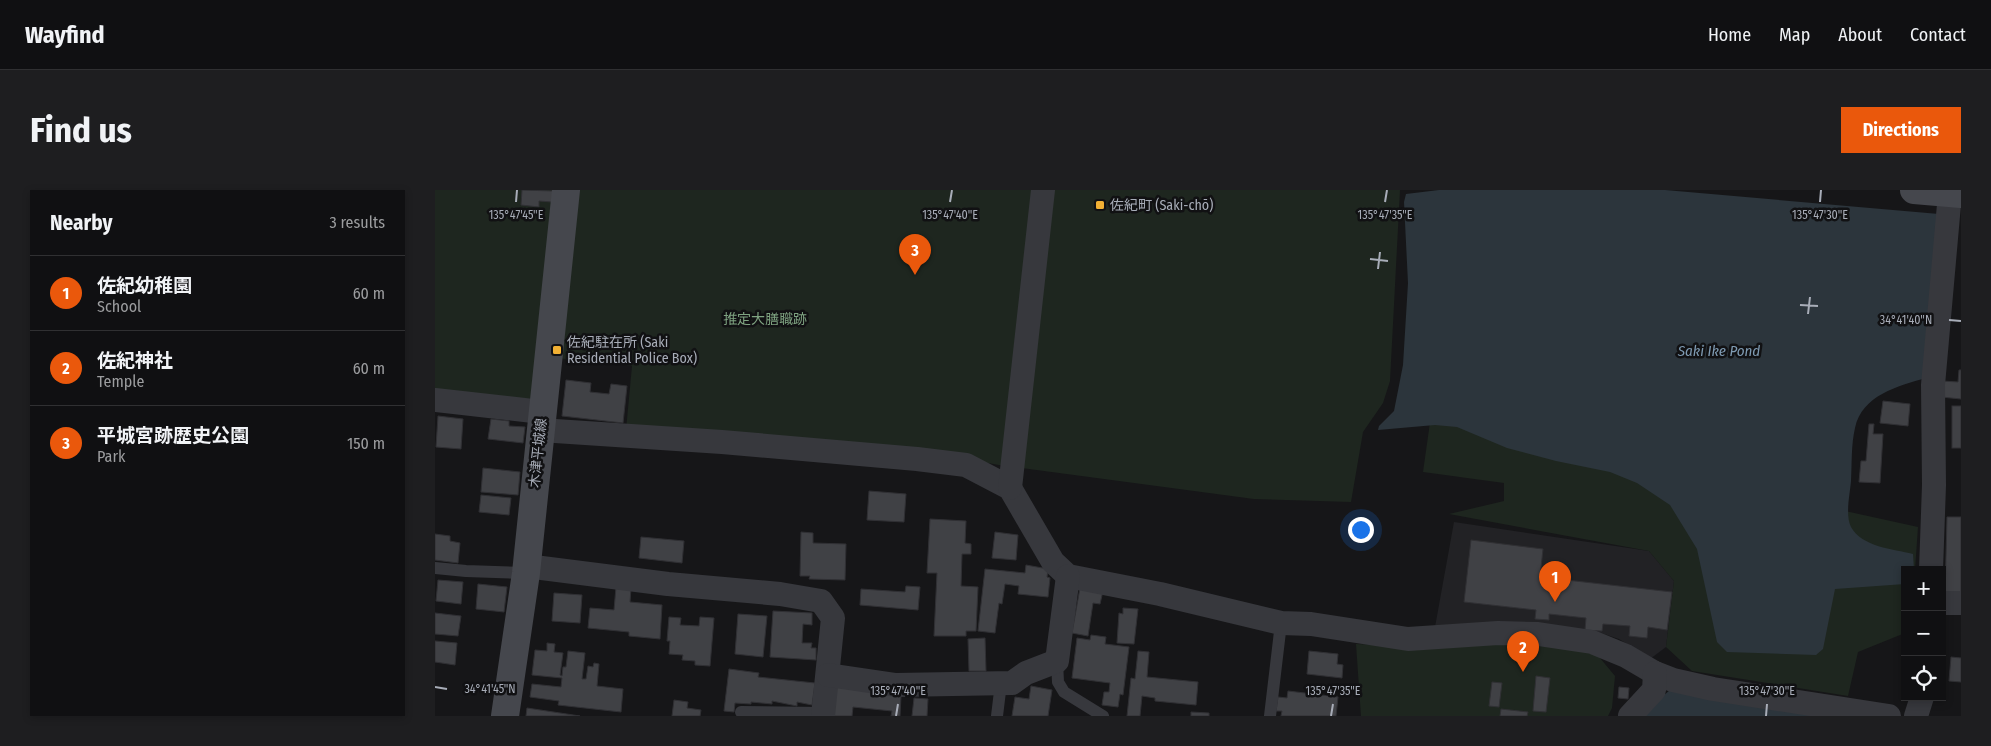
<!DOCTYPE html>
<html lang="en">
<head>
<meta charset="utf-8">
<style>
	body { margin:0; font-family:"Fira Sans Condensed","Noto Sans JP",sans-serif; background:#1e1e20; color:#f1f3f6 }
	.controls { position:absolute; right:15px; bottom:15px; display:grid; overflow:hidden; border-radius:0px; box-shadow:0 2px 8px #0003 }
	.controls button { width:45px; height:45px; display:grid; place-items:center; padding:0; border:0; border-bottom:1px solid #303032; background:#101012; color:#f1f3f6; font:25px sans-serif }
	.you { position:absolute; left:925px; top:339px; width:18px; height:18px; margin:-12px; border:4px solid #fff; border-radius:50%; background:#1a73e8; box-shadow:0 0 0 8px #1a73e833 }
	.badge { display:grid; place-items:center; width:32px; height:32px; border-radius:50%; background:#ea580c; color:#fff; font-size:16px; font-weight:700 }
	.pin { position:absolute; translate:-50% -41px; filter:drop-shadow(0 1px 2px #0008) }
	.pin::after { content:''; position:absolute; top:26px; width:18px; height:15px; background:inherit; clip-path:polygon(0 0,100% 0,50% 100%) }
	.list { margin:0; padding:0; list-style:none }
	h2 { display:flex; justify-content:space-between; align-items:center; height:65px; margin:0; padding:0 20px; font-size:21px }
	h2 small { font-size:16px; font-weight:400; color:#9c9d9f }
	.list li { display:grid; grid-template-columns:32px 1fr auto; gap:15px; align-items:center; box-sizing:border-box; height:75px; padding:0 20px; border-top:1px solid #303032 }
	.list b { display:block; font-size:19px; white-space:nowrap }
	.list p { margin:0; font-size:16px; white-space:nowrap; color:#9c9d9f }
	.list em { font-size:16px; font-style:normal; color:#9c9d9f }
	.icon { flex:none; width:28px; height:28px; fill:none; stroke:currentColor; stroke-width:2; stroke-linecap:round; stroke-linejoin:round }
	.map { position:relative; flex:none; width:1526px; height:526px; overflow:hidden; border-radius:0px }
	header { display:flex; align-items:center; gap:30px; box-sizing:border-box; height:70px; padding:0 25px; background:#101012; border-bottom:1px solid #303032 }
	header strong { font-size:24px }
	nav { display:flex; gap:28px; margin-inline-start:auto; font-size:18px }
	.intro { display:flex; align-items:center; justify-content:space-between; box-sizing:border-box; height:120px; padding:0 30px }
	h1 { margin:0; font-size:35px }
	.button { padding:12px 22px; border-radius:0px; background:#ea580c; color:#fff; font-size:18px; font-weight:700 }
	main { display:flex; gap:30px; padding:0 30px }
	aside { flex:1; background:#101012; border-radius:0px; box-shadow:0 2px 8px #0003 }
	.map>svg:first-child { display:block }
</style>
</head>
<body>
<header>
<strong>Wayfind</strong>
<nav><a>Home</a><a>Map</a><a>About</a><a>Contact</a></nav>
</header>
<div class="intro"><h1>Find us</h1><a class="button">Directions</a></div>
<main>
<aside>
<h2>Nearby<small>3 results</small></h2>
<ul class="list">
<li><span class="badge">1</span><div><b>佐紀幼稚園</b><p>School</p></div><em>60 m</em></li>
<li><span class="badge">2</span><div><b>佐紀神社</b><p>Temple</p></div><em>60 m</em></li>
<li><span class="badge">3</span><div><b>平城宮跡歴史公園</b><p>Park</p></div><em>150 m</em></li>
</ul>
</aside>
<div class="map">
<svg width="1526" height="526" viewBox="0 0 1526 526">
	<rect width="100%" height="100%" fill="#161618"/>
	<path fill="#222225" d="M1019,332L1214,361L1239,391L1231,457L1215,469L1184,449L1163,442L1000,437Z"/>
	<g fill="#1e261f">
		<path d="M0,0H965L955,191L948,213L928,242L916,312L819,309L564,275L482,260L191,240L197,176L103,166L99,209L0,204Z"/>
		<path d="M999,204L1392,317L1483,337L1480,380H1470V443L1423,462L1413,506L1257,481L1231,457L1239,391L1214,361L1014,324L1069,311V293L988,282Z"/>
		<path d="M1121,452L1160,462L1180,486L1177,518L1173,526H926L921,454L986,457Z"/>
	</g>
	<g fill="#2c353c">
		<path d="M1004,0H1230L1504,24L1491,188C1463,196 1427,205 1420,238C1416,255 1417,274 1416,291C1415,304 1410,325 1416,337C1427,357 1458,359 1478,364L1479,380H1470V394L1400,399L1388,459L1381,465L1292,462L1282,452L1262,359L1235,315L1202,293L1175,282L1121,271L1072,258L1022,237L1000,235L943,240L944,236L959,221L968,175L973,93L969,12L971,4Z"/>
		<path d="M1235,500L1384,526H1205Z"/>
	</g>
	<g fill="#404145" stroke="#303034">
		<path d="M87,0L118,1L117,12L104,11V17L86,15Z"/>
		<path d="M1524,180H1526V209L1506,207L1507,191L1523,192Z"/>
		<path d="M131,190L156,193L155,202L174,204L176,194L192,196L188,233L127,226Z"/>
		<path d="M1448,211L1475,214L1473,236L1445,233Z"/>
		<rect x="1517" y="216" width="9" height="42"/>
		<path d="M3,226L28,229L26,259L1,257Z"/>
		<path d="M56,229L74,231V236L90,237L88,253L53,249Z"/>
		<path d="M1434,234H1439L1438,244H1448L1445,293L1424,292L1426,271H1431Z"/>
		<path d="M48,278L85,282L83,305L46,302Z"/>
		<path d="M434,301L471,304L469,332L432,330Z"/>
		<path d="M46,305L76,308L74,325L44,322Z"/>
		<path d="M1512,327H1526V408L1510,407Z"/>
		<path d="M495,329L531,331L530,353L536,354V364H527L526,396L543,397L541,441H531V446H499L502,383H492Z"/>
		<path d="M366,342L378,343V353L411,354L410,390L374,389L375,386H365Z"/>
		<path d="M560,342L583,345L581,370L557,368Z"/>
		<path d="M0,344L15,346V351L25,353L23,373L0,370Z"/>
		<path d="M206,347L249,351L247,373L204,368Z"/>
		<path d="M1036,350L1108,359L1105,387L1237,402L1232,440L1213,437L1212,448L1194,446L1195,436L1168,434L1167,441L1150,440L1151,428L1114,424V430L1100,429L1101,420L1029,412Z"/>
		<path d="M591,375L613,379L612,387L615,388L613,407L583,404L584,396L570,394L567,414L564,413L560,443L543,441L550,379L590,383Z"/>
		<path d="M3,390L28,392L26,414L1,411Z"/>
		<path d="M43,394L72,397L69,422L41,419Z"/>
		<path d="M471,396L485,397L483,420L425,415L426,399L470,402Z"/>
		<path d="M181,397L196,398L195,412L227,415L225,449L194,446V442L153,438L155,418L179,420Z"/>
		<path d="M645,398L668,401L665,414L658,413L653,446L637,443Z"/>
		<path d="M119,403L147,405L145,433L117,431Z"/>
		<path d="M688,418L703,419L699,454L682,453L684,423L688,424Z"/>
		<path d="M338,421L377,423V435L368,434L367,453H377L376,458H381V470L335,467Z"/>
		<path d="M0,423L26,426L23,446L0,444Z"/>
		<path d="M303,424L332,426L328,467L300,464Z"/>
		<path d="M234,427L246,428L245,435L264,436L265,427L279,428L275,476L260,475V471L247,470L248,465L234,464L235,451H232Z"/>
		<path d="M656,445L671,447L670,454L694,457L688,505L685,504L683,517L667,515L669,502H674L675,493L637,488L642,448L655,450Z"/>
		<path d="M550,448L551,481H534L533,449Z"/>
		<path d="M0,451L22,453L20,475L0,472Z"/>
		<path d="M112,453L120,454L119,462L128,463L125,485L127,486L128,477H131L133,461L150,463L147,489H151L153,476L158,477L159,473L164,474L162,496L188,499L186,522L123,515L124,511L95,507L97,494L126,497L127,488L97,485L100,460L112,461Z"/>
		<path d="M703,461L714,462L712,487L763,492L761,515L720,511V508L707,506L705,526H692L696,488L700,489Z"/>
		<path d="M874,461L903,464L902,474L908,475L907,488L872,484Z"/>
		<path d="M1516,467L1526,468V492L1514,491Z"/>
		<path d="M294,479L324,483L323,487L380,493L377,515L362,512V516L337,511V514L316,512V514L300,513L299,522L289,521Z"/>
		<path d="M1101,486L1115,488L1111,522L1098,521Z"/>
		<path d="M1057,492L1067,493L1064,517L1054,516Z"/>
		<path d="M596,496L617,500L613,526H577L580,507L594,509Z"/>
		<path d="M401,497L466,506L465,526H456L457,521L418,517L417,526H398Z"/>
		<path d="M1184,497L1194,498L1193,509L1183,508Z"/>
		<path d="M853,501L903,507L901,526H846L847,521H841L843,507L852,508Z"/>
		<path d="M479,508L493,509L492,526H477Z"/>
		<path d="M239,510L253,512L252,518L266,520L265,526H237Z"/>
		<path d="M92,518L145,526H91Z"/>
		<path d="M1066,519L1093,522L1092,526H1065Z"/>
		<path d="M756,522L774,523V526H756Z"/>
	</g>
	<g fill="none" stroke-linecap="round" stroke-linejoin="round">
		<g stroke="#37383d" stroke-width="12">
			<path d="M0,378L31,381L91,383"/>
			<path d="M622,471L623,492L629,502L668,526"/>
			<path d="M306,522L388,523"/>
			<path d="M562,526L566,493"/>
			<path d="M835,526L846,433"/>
		</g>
		<g stroke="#37383d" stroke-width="24">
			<path d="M0,210L107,222"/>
			<path d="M105,240L287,252L482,269L531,275L575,298L618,372L633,386L725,404L846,433L876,434L973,449L1063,443L1103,444L1157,452L1191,466L1220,483L1238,490L1278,499L1454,526"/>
			<path d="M575,298L608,0"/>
			<path d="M91,376L233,394L345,404L386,411L398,428L388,526"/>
			<path d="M1496,380L1499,295L1498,195L1515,3"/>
			<path d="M1507,413H1526"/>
			<path d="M393,485L461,495L577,493L591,483L622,471L633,386"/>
			<path d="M1195,526L1219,500L1220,483"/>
			<path d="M1481,526L1487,507"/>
		</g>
		<g stroke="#45474d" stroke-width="28">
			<path d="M1479,0L1526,4"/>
			<path d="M70,526L91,383L131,0"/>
		</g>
	</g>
	<path fill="none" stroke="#a8adb8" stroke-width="2" d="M81,12L82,0M515,12L517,0M950,12L952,0M1385,12L1386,0M935,69L953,71M943,79L945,62M1365,115L1383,116M1373,124L1375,107M1514,130L1526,131M0,497L12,499M461,526L463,514M896,526L898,514M1331,526L1332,514"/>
	<g fill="#f2b134" stroke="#111113" stroke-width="2">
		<rect x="660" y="10" width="10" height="10" rx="2.5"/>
		<rect x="117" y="155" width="10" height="10" rx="2.5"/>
	</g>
	<g text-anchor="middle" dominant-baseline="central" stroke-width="5" stroke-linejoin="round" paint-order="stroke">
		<g font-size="14" fill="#a8adb8" stroke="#111113" text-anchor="start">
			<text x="675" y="15">佐紀町 (Saki-chō)</text>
			<text x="132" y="152">佐紀駐在所 (Saki<tspan x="132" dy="16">Residential Police Box)</tspan></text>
		</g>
		<g font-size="14" fill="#7fa381" stroke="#111113">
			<text x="330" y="129">推定大膳職跡</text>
		</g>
		<g font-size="14" fill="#a8adb8" stroke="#111113">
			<text transform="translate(103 263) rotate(-84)">木津平城線</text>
		</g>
		<g font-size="15" font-style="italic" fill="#7f9bb3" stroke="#111113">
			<text x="1284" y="161">Saki Ike Pond</text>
		</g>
	</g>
	<g font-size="12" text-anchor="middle" fill="#a8adb8" stroke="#111113" stroke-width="5" stroke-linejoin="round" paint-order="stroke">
		<text x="81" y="29">135°47'45"E</text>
		<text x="515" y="29">135°47'40"E</text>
		<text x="950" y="29">135°47'35"E</text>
		<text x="1385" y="29">135°47'30"E</text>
		<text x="1471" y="134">34°41'40"N</text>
		<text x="55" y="503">34°41'45"N</text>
		<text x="463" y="505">135°47'40"E</text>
		<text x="898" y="505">135°47'35"E</text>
		<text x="1332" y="505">135°47'30"E</text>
	</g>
</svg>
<div class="controls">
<button>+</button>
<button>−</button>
<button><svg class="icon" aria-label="locate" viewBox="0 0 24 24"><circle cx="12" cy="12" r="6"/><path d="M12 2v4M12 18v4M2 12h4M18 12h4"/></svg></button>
</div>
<div class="you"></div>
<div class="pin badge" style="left:1120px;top:412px">1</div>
<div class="pin badge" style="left:1088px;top:482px">2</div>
<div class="pin badge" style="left:480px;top:85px">3</div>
</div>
</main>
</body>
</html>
